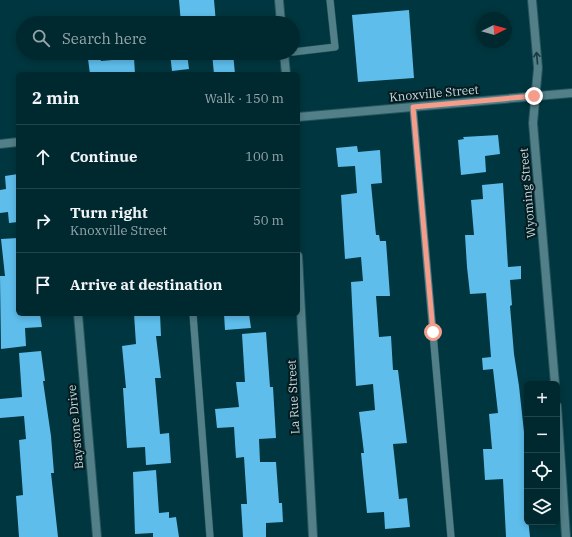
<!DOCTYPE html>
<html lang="en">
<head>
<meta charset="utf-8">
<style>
	body { margin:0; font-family:"IBM Plex Serif",serif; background:#0a3037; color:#f1f3f6 }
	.controls { position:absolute; right:12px; bottom:12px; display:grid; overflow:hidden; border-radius:6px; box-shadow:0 2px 6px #0003 }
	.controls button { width:36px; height:36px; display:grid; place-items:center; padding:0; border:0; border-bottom:1px solid #22444b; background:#00282f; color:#f1f3f6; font:20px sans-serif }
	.compass { position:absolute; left:476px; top:12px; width:36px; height:36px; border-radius:50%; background:#00282f; box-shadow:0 2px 6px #0003; rotate:85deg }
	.stop { position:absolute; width:12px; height:12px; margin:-9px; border:3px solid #f49d8b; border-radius:50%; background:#fff }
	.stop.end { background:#f49d8b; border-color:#fff; box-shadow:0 1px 4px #0008 }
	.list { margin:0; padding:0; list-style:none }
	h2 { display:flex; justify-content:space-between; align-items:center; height:52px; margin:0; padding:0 16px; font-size:17px }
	h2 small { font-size:13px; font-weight:400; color:#95a6aa }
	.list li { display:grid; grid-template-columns:26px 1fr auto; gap:12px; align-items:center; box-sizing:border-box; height:64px; padding:0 16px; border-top:1px solid #22444b }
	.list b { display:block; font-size:15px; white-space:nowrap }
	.list p { margin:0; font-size:13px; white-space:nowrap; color:#95a6aa }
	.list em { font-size:13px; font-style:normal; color:#95a6aa }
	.icon { flex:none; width:22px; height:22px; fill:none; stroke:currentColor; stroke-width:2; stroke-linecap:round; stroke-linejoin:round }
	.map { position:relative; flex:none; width:572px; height:537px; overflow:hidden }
	.search { position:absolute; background:#00282f; box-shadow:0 2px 6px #0003; left:16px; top:16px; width:284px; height:44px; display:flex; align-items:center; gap:10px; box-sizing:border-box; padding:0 14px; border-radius:22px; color:#95a6aa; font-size:15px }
	.panel { position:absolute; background:#00282f; box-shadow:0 2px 6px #0003; left:16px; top:72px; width:284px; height:244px; border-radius:6px }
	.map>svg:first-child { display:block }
</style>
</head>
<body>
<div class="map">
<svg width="572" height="537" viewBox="0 0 572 537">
	<rect width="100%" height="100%" fill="#00363f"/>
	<g fill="#5ebdeb">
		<path d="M179,0H214L216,23H181Z"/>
		<path d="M409,10L414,78L358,82L352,15Z"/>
		<path d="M170,53H187L189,69L172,71Z"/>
		<path d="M212,53H233L235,74H214Z"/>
		<path d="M100,58L101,61L134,58L135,74H90L88,59Z"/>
		<path d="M498,135L500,154L485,156L486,172L461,175L458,140L464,139L463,137Z"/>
		<path d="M357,146L358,152L380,150L382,183L371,184L376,235H379L380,241H386L390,296H376L379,337L391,336L393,370H398L407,443L393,444L399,499L407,498L410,527L385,529L384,512L367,513L361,453H364L359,412L375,410L373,384L356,386L351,282L363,281L361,257L345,259L341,195L357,193L355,166L338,167L336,148Z"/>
		<path d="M18,174V222L9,223L8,212L0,213V190L6,189L5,176Z"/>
		<path d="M503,183L508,267L521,266V279L510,280L512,305L510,306L514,354L519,386L524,432V481L530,537H506L503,479L485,480L483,449H492L489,414L498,413L493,369L483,370L482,358L491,357L486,293L470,294L467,267L465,235H474L471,200L483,199L482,185Z"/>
		<path d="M18,238V314H40L42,327L25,328L26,346L1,349L0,276H5L1,239Z"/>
		<path d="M134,314H160L161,336H156L161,378H155L160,434L169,433L171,463L146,465L145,447L127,448L123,388H126L122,346L136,344Z"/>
		<path d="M224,314H249L251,328L225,330Z"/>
		<path d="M266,332L270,387H273L276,438L259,439L260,462H276L279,503H282L283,522L266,523V537H243L241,504H247L244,457L236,458L234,427L217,428L215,409L239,407L236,382H245L242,334Z"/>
		<path d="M41,351L45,381H43L51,436L54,473H51L58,537H19L16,496L23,495L19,440L26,439L24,416L0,418V399L22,397L19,353Z"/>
		<path d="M156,470L159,513L169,512V518L176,517L179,537H153V533L135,534L133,472Z"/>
	</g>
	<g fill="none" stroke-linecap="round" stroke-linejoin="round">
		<defs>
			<g id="service">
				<path d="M293,52L335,47L330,0"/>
				<path d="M413,107L451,537"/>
				<path d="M193,314L210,537"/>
			</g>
			<g id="minor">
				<path d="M279,0L281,23"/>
				<path d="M532,0L538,68L533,123L555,384"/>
				<path d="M284,53L286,74"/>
				<path d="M298,256L313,537"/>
				<path d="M78,314L97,537"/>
				<path d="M557,406L566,537"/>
			</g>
			<g id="tertiary">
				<path d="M298,117L572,93"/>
				<path d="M0,144L18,142"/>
			</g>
		</defs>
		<use href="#service" stroke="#23545c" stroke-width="8"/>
		<use href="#minor" stroke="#23545c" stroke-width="10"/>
		<use href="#tertiary" stroke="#23545c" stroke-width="10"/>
		<use href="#service" stroke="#537f88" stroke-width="7"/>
		<use href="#minor" stroke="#537f88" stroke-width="8"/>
		<use href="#tertiary" stroke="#537f88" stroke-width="8"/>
	</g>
	<defs><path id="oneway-shaft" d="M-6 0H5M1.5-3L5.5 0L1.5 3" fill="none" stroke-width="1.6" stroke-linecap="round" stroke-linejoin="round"/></defs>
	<use stroke="#1d393e" href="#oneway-shaft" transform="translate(537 58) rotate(-95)"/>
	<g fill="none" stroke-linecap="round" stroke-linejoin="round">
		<path stroke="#f49d8b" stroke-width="5" d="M433,332L413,107L534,96"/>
	</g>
	<g text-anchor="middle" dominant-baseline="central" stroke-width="4" stroke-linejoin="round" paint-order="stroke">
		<g font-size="12" fill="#c3dce1" stroke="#061b1f">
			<text transform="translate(434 93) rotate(-5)">Knoxville Street</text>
			<text transform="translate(527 193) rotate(-95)">Wyoming Street</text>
			<text transform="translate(293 397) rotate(-93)">La Rue Street</text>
			<text transform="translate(75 427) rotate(-95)">Baystone Drive</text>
		</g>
	</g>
</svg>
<div class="controls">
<button>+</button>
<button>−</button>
<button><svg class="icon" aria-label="locate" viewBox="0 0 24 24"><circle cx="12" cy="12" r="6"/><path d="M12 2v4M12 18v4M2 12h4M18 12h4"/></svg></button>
<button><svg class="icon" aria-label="layers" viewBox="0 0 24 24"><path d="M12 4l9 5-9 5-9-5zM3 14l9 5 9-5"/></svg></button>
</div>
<svg class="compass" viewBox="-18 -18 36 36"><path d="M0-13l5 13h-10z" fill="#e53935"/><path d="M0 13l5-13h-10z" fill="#95a6aa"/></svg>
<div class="stop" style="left:433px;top:332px"></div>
<div class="stop end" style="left:534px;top:96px"></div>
<div class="search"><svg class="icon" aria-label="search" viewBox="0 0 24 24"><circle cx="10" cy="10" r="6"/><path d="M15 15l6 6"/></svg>Search here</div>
<section class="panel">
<h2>2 min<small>Walk · 150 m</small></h2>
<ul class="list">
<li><svg class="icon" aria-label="ahead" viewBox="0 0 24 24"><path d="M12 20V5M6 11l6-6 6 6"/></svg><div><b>Continue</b></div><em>100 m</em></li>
<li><svg class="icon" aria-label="right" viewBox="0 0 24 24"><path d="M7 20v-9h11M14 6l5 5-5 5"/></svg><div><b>Turn right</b><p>Knoxville Street</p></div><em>50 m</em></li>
<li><svg class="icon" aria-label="arrive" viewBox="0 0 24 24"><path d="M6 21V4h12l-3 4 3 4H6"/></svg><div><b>Arrive at destination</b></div></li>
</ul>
</section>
</div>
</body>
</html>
